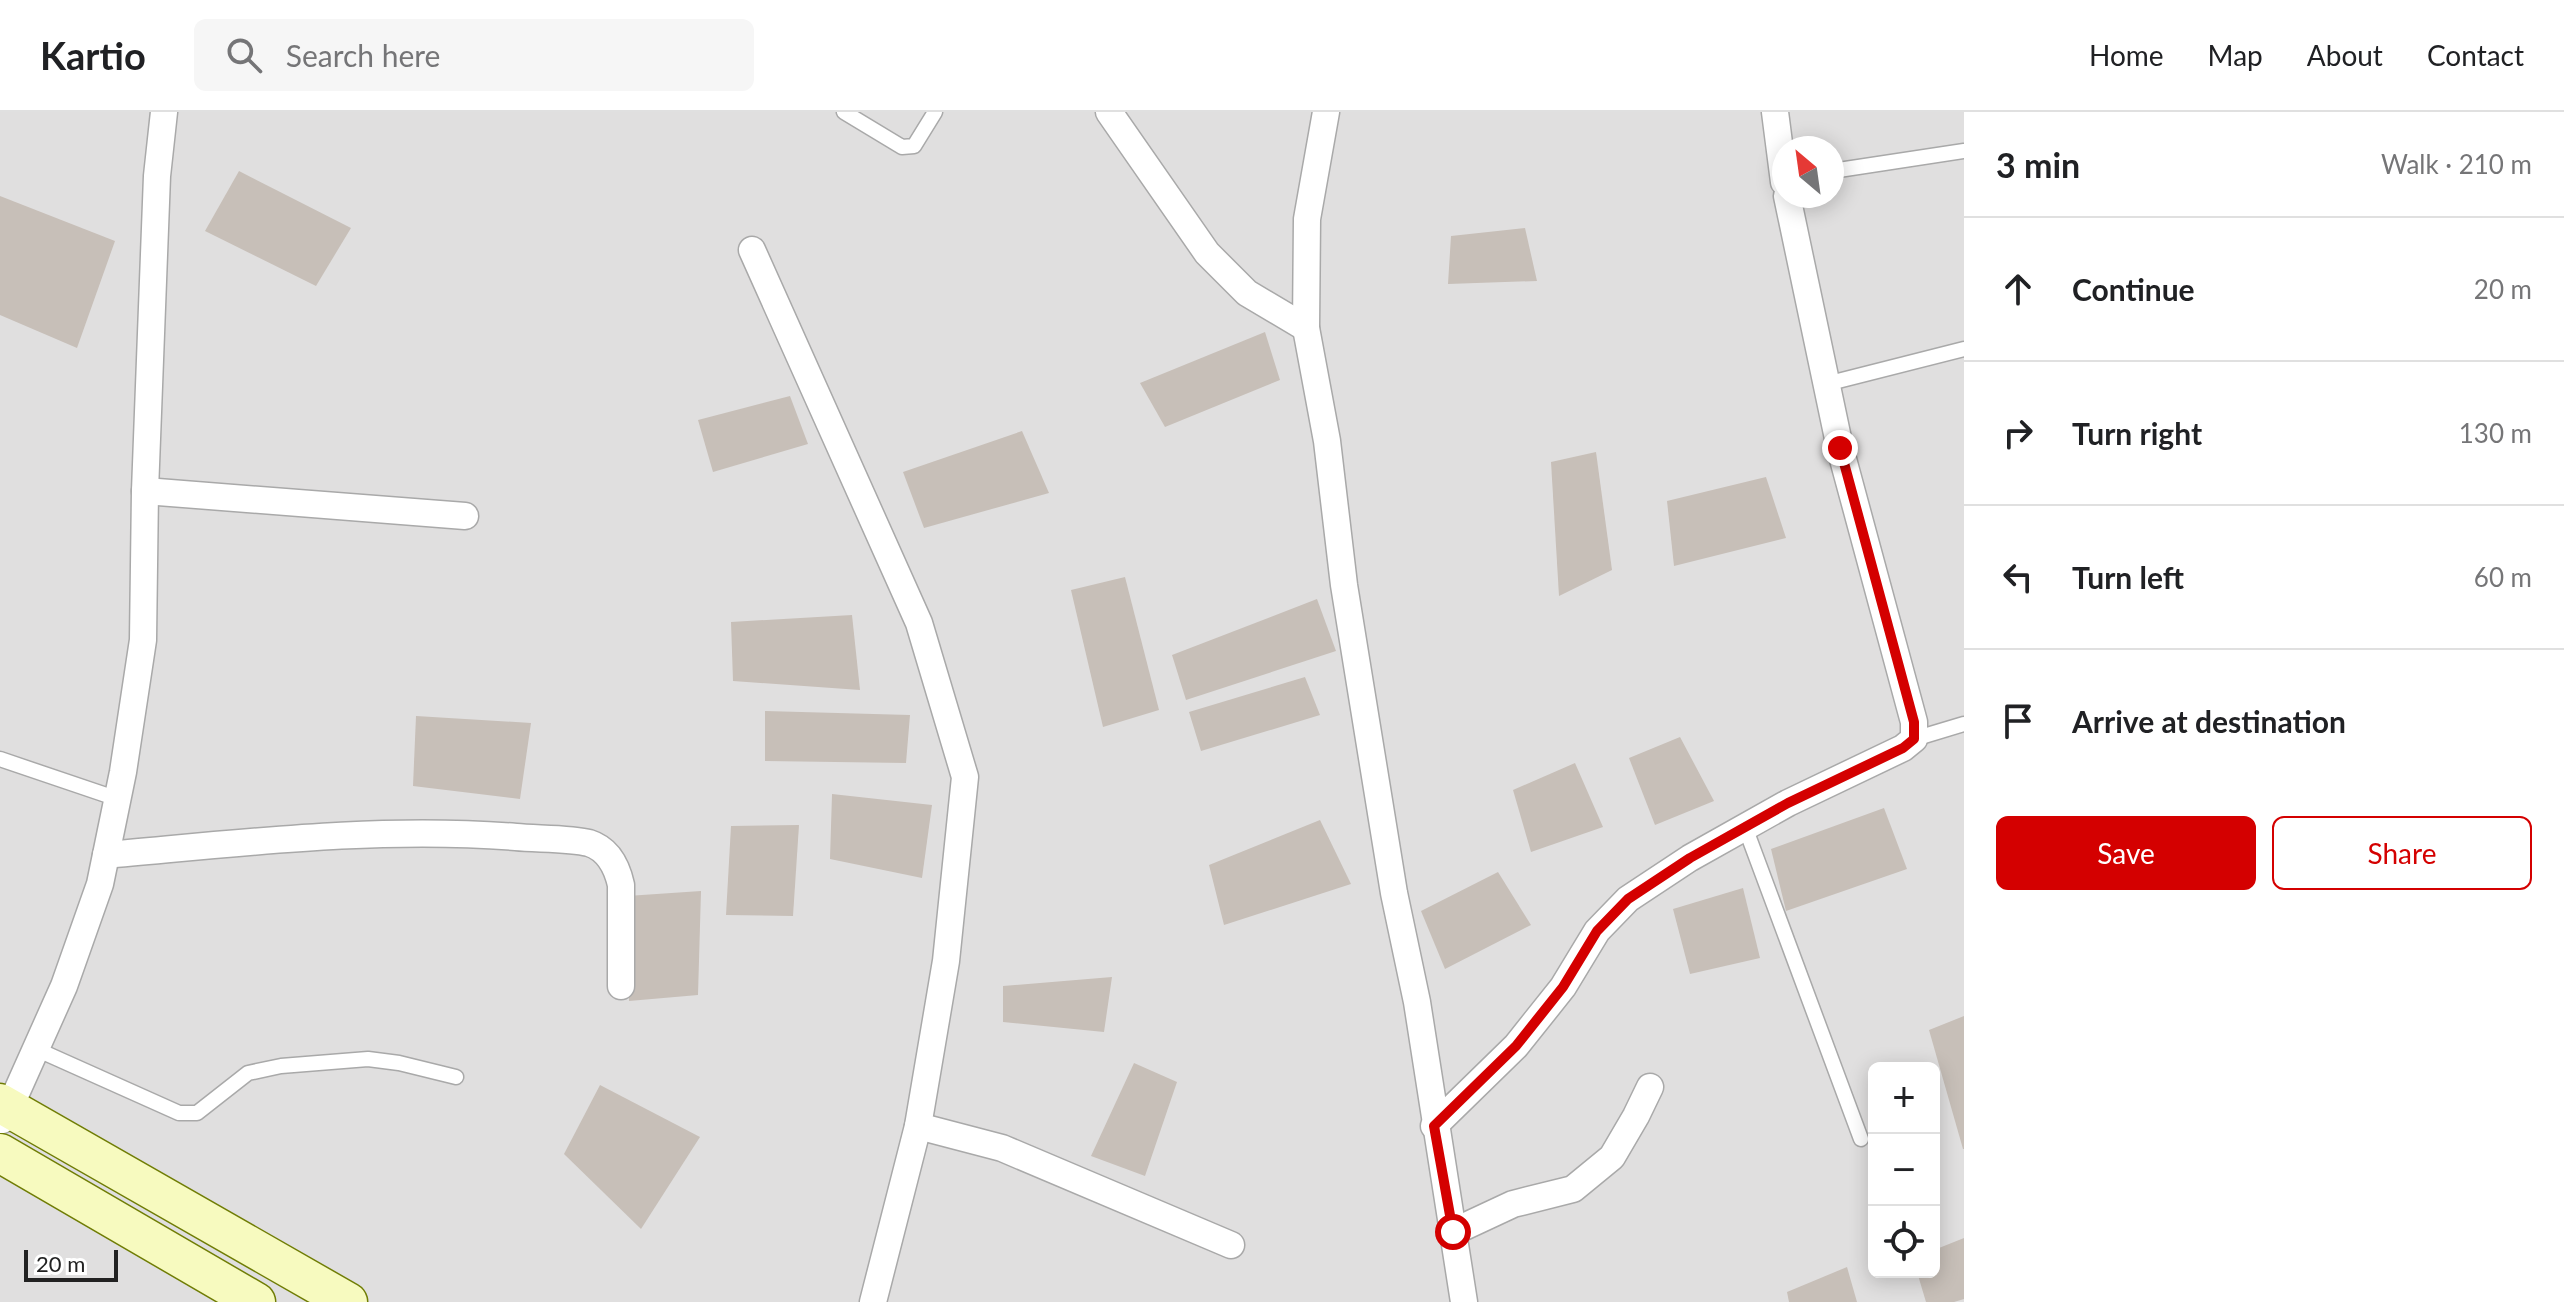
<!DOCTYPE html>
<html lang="en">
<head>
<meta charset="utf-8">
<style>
	body { margin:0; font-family:Lato,sans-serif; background:#f6f6f6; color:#202124 }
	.controls { position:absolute; right:24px; bottom:24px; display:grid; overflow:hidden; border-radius:12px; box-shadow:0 4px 20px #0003 }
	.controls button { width:72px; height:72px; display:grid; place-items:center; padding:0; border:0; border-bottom:2px solid #e0e0e0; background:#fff; color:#202124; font:40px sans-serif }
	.compass { position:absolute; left:1772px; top:24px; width:72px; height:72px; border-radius:50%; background:#fff; box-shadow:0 4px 20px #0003; rotate:331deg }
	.scale { position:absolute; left:24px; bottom:20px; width:94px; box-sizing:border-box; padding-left:8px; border:4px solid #222; border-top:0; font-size:22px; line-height:28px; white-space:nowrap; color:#222; -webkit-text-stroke:6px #fff; paint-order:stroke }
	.stop { position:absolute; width:24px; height:24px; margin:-18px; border:6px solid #d40000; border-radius:50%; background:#fff }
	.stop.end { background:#d40000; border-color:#fff; box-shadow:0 2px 8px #0008 }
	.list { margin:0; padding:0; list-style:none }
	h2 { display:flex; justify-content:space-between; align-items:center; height:104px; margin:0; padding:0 32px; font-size:34px }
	h2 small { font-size:26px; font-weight:400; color:#757577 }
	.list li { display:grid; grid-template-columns:52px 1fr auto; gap:24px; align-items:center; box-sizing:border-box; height:144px; padding:0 32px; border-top:2px solid #e0e0e0 }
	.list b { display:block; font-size:30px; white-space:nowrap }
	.list em { font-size:26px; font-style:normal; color:#757577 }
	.actions { display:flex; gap:16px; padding:24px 32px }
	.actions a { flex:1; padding:18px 0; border:2px solid #d40000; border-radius:12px; text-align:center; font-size:28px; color:#d40000 }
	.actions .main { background:#d40000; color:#fff }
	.icon { flex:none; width:44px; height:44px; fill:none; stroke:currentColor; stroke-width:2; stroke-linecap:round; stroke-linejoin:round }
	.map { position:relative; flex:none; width:1964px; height:1190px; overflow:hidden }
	header { display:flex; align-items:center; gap:48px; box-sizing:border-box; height:112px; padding:0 40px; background:#fff; border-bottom:2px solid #e0e0e0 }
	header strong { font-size:38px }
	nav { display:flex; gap:44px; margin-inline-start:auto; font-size:28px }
	.search { width:560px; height:72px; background:#f6f6f6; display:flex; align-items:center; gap:20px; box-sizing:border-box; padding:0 28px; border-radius:12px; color:#757577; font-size:30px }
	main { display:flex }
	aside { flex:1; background:#fff }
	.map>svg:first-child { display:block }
</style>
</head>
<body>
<header>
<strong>Kartio</strong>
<div class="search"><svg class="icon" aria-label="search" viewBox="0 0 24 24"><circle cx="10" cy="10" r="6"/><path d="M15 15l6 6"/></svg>Search here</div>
<nav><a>Home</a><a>Map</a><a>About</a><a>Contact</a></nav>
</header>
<main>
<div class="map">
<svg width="1964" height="1190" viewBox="0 0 1964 1190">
	<rect width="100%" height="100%" fill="#f2efe9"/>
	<path fill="#e0dfdf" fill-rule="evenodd" d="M0,0H1964V1190H0ZM1784,36H1832V84H1784ZM1874,956H1934V1160H1874Z"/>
	<g fill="#c7bfb8">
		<path d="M239,59L351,116L316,174L205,119Z"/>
		<path d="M0,84L115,129L77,236L0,203Z"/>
		<path d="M1525,116L1537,169L1448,172L1451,124Z"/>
		<path d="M1265,220L1280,268L1165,315L1140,271Z"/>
		<path d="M790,284L808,332L713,360L698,308Z"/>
		<path d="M1022,319L1049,381L924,416L903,360Z"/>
		<path d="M1596,340L1612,458L1559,484L1551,350Z"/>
		<path d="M1766,365L1786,426L1674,454L1667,389Z"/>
		<path d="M1125,465L1159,598L1103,615L1071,478Z"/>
		<path d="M1317,487L1336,539L1186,588L1172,543Z"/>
		<path d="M852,503L860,578L733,569L731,510Z"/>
		<path d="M1305,565L1320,603L1201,639L1189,600Z"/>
		<path d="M765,599L910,603L906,651L765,649Z"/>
		<path d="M416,604L531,611L520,687L413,674Z"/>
		<path d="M1680,625L1714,689L1655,713L1629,646Z"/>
		<path d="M1575,651L1603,715L1531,740L1513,678Z"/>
		<path d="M832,682L932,693L922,766L830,747Z"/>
		<path d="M1884,696L1907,757L1786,799L1771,737Z"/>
		<path d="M1320,708L1351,772L1224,813L1209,753Z"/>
		<path d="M799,713L793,804L726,803L731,714Z"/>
		<path d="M1498,760L1531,813L1445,857L1421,799Z"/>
		<path d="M1743,776L1760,846L1690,862L1673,797Z"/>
		<path d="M701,779L698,883L629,889L627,784Z"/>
		<path d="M1112,865L1104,920L1003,910V874Z"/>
		<path d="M1964,904V1037H1963L1929,918Z"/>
		<path d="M1134,951L1177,970L1145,1064L1091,1044Z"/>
		<path d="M600,973L700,1025L641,1117L564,1042Z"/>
		<path d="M1964,1126V1187L1954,1190H1926L1917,1160H1934V1138Z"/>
		<path d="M1847,1155L1857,1190H1789L1787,1180Z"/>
	</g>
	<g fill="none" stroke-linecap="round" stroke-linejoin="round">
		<defs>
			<g id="service">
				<path d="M844,0L902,35L914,34L935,0"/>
				<path d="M1832,59L1964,39"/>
				<path d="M1826,272L1964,237"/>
				<path d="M1914,627L1964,612"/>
				<path d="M0,647L118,687"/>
				<path d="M1745,715L1861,1027"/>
				<path d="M36,937L179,1001H197L248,961L281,954L368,947L399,951L456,965"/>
			</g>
			<g id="minor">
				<path d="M1109,0L1207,141L1247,181L1306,216"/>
				<path d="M1326,0L1307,107L1306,216L1327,329L1344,473L1368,621L1394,781L1417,890L1464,1190"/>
				<path d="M1775,0L1784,70"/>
				<path d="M752,138L919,511L965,665L946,849L918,1014L873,1190"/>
				<path d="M145,379L465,404"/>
				<path d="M106,743C242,731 379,714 516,725C535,727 571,726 589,731C608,737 617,755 621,773V874"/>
				<path d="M2,1008L9,997L64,874L100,772L123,660L143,528L145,379L157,64L164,0"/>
				<path d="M918,1014L1002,1036L1231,1133"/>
				<path d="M1434,1014L1516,934L1563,875L1597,819L1628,787L1690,746L1788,691L1903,636L1914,627V610L1840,336L1787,84"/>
				<path d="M1453,1120L1513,1092L1573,1077L1612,1045L1636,1004L1650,975"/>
			</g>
			<g id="secondary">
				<path d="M0,991L348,1190"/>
				<path d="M0,1041L256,1190"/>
			</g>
		</defs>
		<use href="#service" stroke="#a9a9a9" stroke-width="17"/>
		<use href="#minor" stroke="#a9a9a9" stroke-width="29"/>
		<use href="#secondary" stroke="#707d05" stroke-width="41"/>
		<use href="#service" stroke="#fff" stroke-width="14"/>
		<use href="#minor" stroke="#fff" stroke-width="26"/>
		<use href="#secondary" stroke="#f7fabf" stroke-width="38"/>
	</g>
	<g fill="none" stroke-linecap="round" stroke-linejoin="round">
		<path stroke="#d40000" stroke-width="10" d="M1453,1120L1434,1014L1516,934L1563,875L1597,819L1628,787L1690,746L1788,691L1903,636L1914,627V610L1840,336"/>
	</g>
</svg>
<div class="controls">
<button>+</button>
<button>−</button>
<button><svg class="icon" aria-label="locate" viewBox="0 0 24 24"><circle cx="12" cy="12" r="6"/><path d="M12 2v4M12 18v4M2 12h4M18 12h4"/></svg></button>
</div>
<svg class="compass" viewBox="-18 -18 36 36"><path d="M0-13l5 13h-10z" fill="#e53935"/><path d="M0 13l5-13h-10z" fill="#757577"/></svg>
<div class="scale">20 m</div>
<div class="stop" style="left:1453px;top:1120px"></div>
<div class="stop end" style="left:1840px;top:336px"></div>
</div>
<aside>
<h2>3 min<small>Walk · 210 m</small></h2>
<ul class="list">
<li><svg class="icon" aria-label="ahead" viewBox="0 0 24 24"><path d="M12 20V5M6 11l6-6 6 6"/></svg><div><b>Continue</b></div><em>20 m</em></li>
<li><svg class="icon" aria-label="right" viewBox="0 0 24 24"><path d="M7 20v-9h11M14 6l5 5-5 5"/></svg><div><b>Turn right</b></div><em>130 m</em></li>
<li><svg class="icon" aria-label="left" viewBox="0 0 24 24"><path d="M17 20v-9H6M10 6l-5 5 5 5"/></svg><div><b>Turn left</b></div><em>60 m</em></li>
<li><svg class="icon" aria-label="arrive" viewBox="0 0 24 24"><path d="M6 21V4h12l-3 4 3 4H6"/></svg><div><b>Arrive at destination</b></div></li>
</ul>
<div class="actions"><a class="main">Save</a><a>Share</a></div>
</aside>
</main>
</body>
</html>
